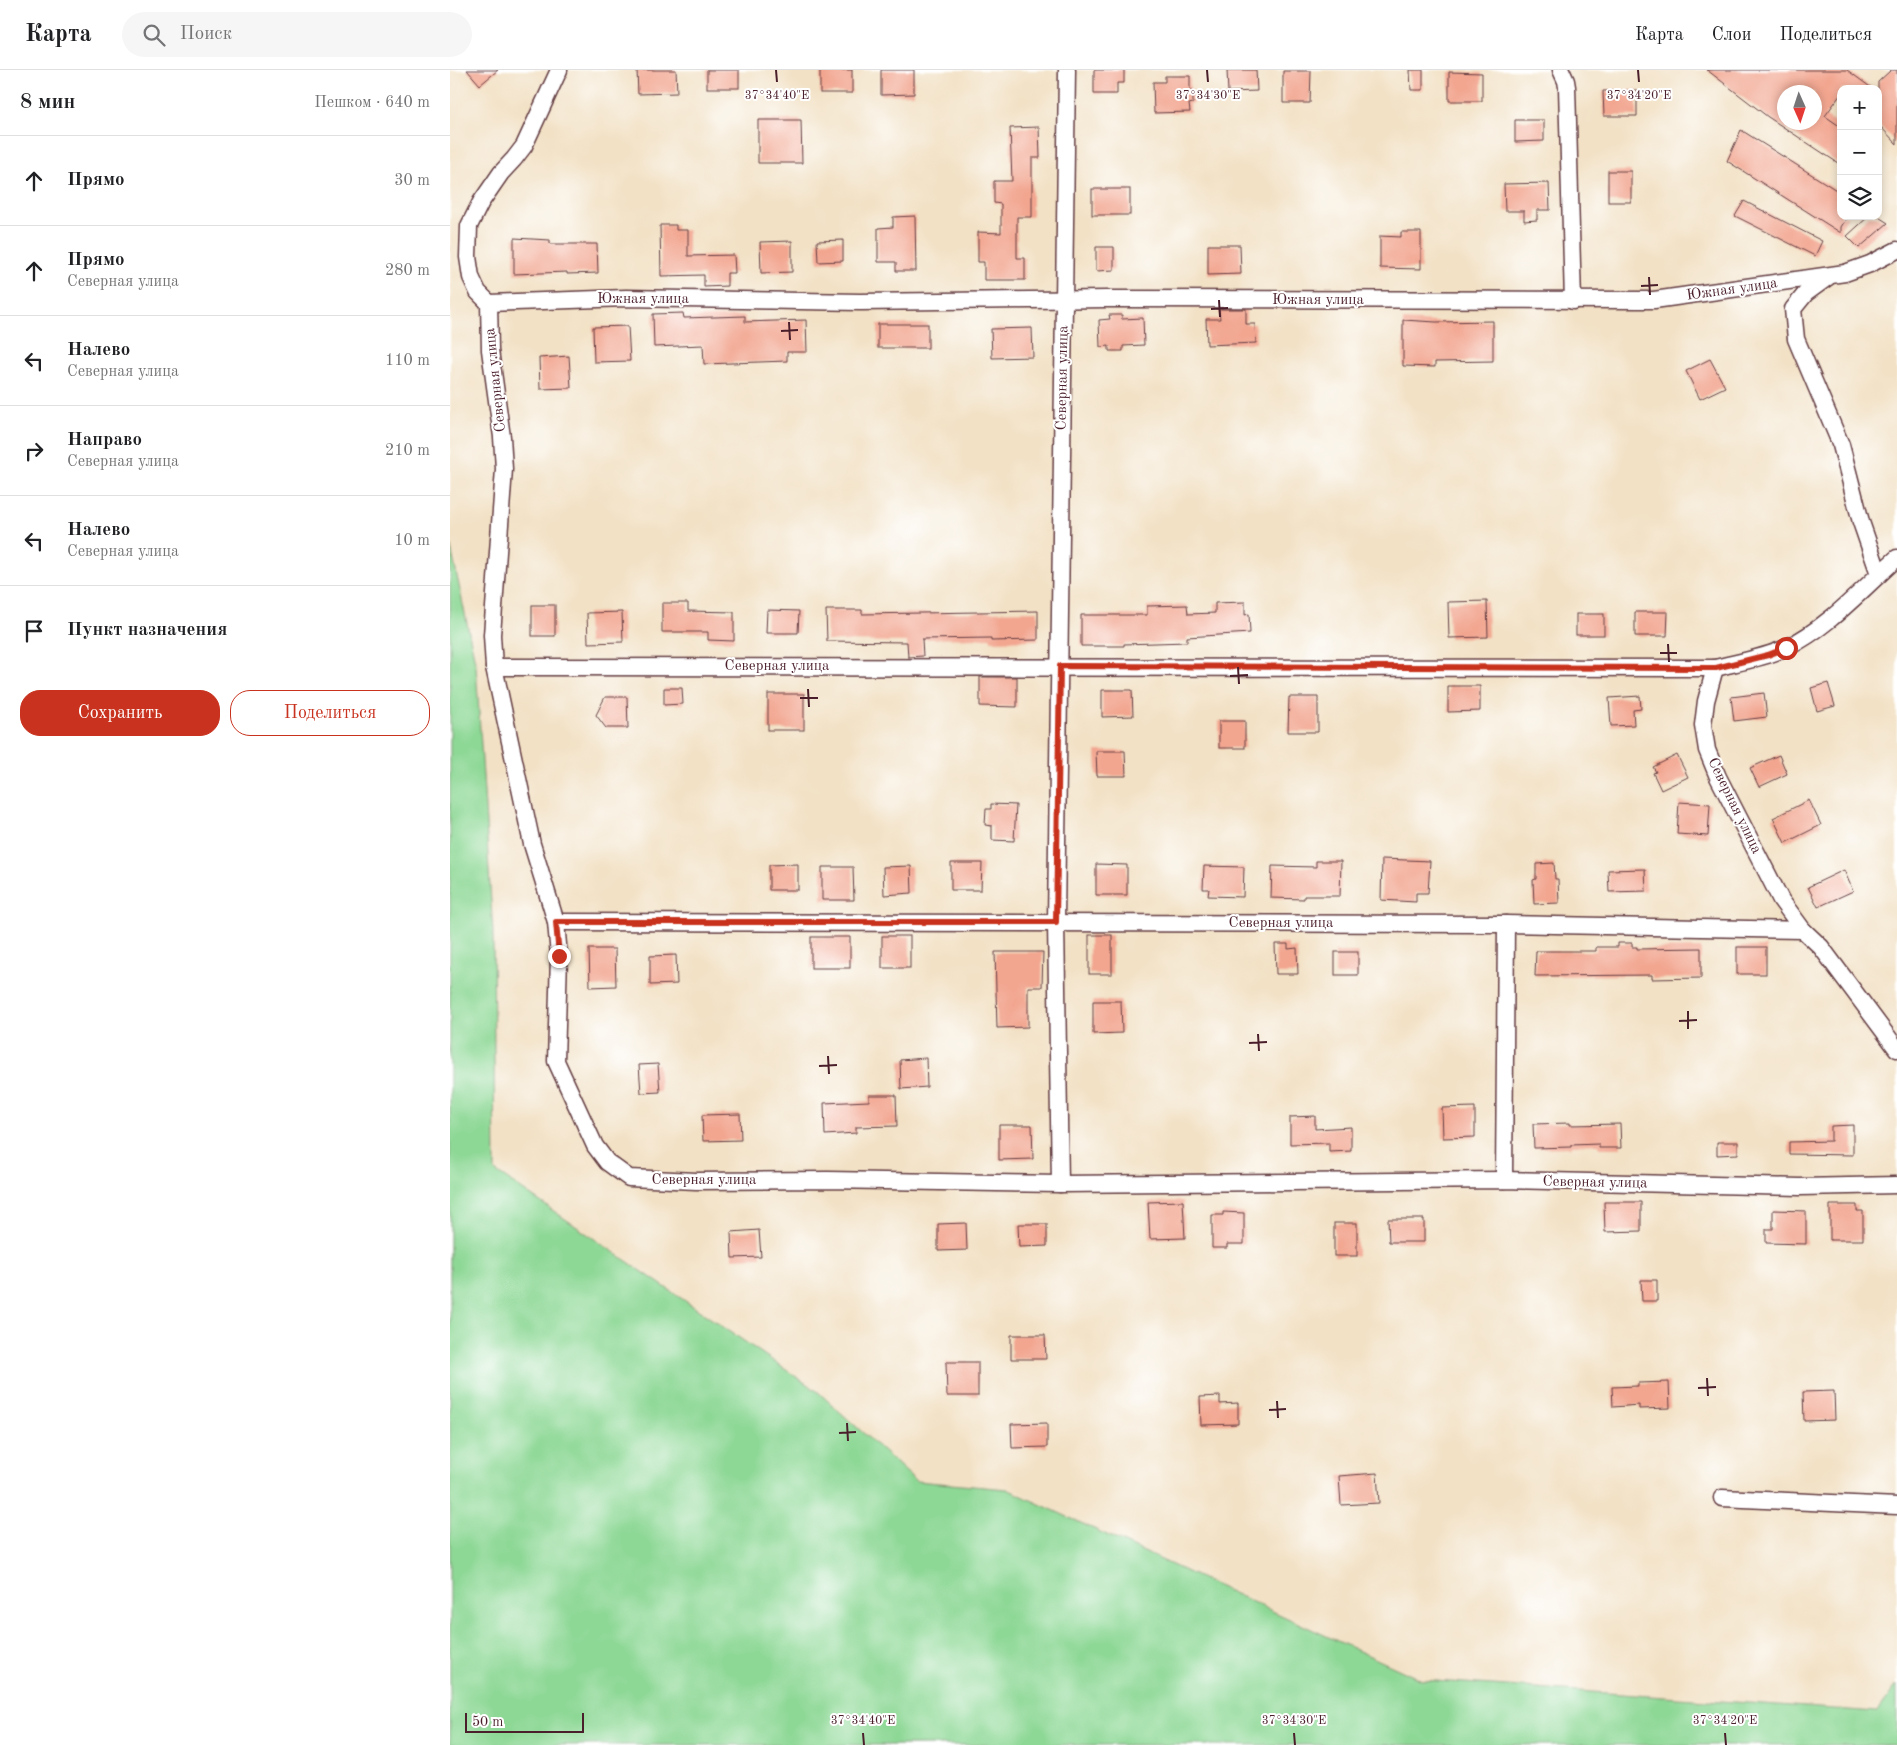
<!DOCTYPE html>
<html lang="ru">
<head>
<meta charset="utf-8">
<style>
	body { margin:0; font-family:"Old Standard TT",serif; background:#f6f6f6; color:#202124 }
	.controls { position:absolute; right:15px; top:15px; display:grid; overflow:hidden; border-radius:10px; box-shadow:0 2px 8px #0003 }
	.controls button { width:45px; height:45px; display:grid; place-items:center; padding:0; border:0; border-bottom:1px solid #e0e0e0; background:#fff; color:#202124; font:25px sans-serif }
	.compass { position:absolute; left:1327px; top:15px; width:45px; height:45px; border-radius:50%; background:#fff; box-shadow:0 2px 8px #0003; rotate:177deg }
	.scale { position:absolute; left:15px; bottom:12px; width:119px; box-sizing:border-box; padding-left:5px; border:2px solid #4a1f2b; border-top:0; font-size:14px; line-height:18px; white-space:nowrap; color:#4a1f2b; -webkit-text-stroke:4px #fff; paint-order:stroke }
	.stop { position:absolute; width:15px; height:15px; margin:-11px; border:4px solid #c8321e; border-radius:50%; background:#fff }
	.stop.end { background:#c8321e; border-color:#fff; box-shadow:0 1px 5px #0008 }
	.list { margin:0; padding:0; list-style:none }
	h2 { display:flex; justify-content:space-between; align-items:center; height:65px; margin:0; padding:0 20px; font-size:21px }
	h2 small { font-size:16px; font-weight:400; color:#757577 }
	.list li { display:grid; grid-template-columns:32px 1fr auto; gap:15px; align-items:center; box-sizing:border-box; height:90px; padding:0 20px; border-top:1px solid #e0e0e0 }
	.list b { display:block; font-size:19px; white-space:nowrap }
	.list p { margin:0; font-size:16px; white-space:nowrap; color:#757577 }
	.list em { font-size:16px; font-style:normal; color:#757577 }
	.actions { display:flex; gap:10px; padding:15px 20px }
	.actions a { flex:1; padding:11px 0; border:1px solid #c8321e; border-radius:20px; text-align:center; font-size:18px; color:#c8321e }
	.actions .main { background:#c8321e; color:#fff }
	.icon { flex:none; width:28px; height:28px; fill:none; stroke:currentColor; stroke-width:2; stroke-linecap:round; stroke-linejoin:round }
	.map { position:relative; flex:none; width:1447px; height:1675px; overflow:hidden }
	header { display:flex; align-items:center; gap:30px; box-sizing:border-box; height:70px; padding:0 25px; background:#fff; border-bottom:1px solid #e0e0e0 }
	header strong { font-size:24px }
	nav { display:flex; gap:28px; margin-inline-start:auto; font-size:18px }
	.search { width:350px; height:45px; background:#f6f6f6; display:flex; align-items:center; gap:12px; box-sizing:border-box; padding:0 18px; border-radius:28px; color:#757577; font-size:19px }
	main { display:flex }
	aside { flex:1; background:#fff }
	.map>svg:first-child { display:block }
</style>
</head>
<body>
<header>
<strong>Карта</strong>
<div class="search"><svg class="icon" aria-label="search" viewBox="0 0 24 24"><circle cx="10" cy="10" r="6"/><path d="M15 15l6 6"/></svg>Поиск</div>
<nav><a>Карта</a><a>Слои</a><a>Поделиться</a></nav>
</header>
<main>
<aside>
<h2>8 мин<small>Пешком · 640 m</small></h2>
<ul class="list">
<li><svg class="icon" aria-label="ahead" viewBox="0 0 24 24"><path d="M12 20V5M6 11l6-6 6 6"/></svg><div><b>Прямо</b></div><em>30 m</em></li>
<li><svg class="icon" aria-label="ahead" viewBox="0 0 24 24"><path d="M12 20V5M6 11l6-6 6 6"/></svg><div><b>Прямо</b><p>Северная улица</p></div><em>280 m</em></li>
<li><svg class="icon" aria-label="left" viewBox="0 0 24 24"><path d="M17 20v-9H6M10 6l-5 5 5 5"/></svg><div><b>Налево</b><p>Северная улица</p></div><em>110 m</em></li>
<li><svg class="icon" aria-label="right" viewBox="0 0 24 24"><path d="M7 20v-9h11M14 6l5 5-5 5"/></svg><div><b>Направо</b><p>Северная улица</p></div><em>210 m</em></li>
<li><svg class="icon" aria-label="left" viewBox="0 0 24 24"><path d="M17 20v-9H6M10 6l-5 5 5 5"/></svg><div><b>Налево</b><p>Северная улица</p></div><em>10 m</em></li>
<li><svg class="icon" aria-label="arrive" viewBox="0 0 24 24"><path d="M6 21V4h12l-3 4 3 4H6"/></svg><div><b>Пункт назначения</b></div></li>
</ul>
<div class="actions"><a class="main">Сохранить</a><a>Поделиться</a></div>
</aside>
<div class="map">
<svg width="1447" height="1675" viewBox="0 0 1447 1675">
	<rect width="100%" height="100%" fill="#fff"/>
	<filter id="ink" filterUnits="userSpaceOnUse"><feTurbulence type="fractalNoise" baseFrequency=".02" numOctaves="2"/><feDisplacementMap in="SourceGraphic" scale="10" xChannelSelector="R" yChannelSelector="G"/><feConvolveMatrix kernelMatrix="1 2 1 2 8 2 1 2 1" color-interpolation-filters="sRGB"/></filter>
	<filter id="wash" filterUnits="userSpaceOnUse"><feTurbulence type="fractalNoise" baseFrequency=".0096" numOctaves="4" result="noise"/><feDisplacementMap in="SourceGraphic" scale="20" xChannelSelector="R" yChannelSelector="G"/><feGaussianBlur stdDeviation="1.12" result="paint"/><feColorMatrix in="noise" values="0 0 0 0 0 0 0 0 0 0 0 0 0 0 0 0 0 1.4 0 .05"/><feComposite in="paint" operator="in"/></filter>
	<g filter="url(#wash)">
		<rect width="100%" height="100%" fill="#f2e1c5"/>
		<path fill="#8dd895" stroke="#6c7c60" d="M0,473L26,596L43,863L45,1101L367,1321L466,1411L557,1419L972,1610L1427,1642L1447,1615V1675H0Z"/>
		<g id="blocks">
			<g fill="#f2a690" fill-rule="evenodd">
				<path d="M17,0H48L30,15Z"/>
				<path d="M187,0H226L227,23L188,24Z"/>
				<rect x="257" y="0" width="32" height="18"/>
				<rect x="370" y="0" width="32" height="23"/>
				<path d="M431,0H464V24L431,25Z"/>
				<path d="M644,0H674V13H667V24H644Z"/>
				<path d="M777,0H806L807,21L778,22Z"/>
				<path d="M960,0H973V20H961Z"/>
				<path d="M1257,0H1397L1423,19H1391V24L1375,46L1391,57V95L1318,47ZM1334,22H1364V52H1334Z"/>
				<path d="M1441,0H1447V74L1428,54V12Z"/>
				<path d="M833,1H861L860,33H833Z"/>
				<path d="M999,2L1032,3V31H999Z"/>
				<path d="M715,6H740V20H743V33L739,34L740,42L704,43L703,12H715Z"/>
				<path d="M1187,20V46H1154L1153,21Z"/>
				<path d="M308,50H351L352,93H308Z"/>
				<path d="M1065,50H1094V71L1065,72Z"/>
				<path d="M589,57L590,88H582V147H567V188H575V210H534V192H528V162L551,163V134L544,133V111H562L560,58Z"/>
				<path d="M1291,60L1391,123V146H1398L1391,157V163L1277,91Z"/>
				<rect x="1158" y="101" width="23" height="31"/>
				<path d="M1099,113L1100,140H1087V150L1074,151V141H1055L1054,114Z"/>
				<rect x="642" y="119" width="38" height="26"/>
				<path d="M1294,131L1372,171L1365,186L1285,146Z"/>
				<path d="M465,146L466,201H446V192H428V158L443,157V147Z"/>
				<path d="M1419,146H1427L1438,153L1409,178L1397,166Z"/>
				<path d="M210,155H226V160H238V186L284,185L285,203H277V216L254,217V205L211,206Z"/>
				<path d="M951,162H971V199L930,198V166L951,167Z"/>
				<path d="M64,168L100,170V174H147L148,203L117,204V202L64,204Z"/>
				<path d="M393,170V191L368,192L367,171Z"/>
				<path d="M342,171V202L311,203L310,172Z"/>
				<path d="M758,175H790L791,204L758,205Z"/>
				<path d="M646,177H664V200L646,201Z"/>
				<path d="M769,239H796V254H805L806,273L757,275L756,249H770Z"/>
				<path d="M233,243L234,248L295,246V252L356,250L357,282H337V291L254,294L253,275L204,277L203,244Z"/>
				<path d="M659,245H672V249L693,248L694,275L673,276V281H659V276L650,277L649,250L660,249Z"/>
				<path d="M953,250L986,252L1043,251V291L985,292V297L953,296Z"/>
				<rect x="428" y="254" width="50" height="24"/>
				<path d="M178,256L180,291L144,292L143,257Z"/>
				<path d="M582,258L583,287L542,288L541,259Z"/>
				<path d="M119,286L121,318L90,319L89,288Z"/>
				<path d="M1260,289L1275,317L1250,329L1236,301Z"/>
				<path d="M1037,531L1038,567L999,568L998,532Z"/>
				<path d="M795,532V545L799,544L800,563L737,567V572L674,574V576H631V545H697V536L737,535L738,544L765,543V533Z"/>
				<path d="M212,533H238V541L284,542V571L258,570V562H212Z"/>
				<rect x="82" y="535" width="23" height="31"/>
				<path d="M317,540L349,541L348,563H316Z"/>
				<path d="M376,540H412V544L588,541V570L541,571V568L472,569L473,586L458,587L457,572L377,571Z"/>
				<path d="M172,542L173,572L138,573L137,543Z"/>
				<path d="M1185,542H1218L1217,566H1185Z"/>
				<rect x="1126" y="544" width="28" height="21"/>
				<path d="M530,607H567V637L530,636Z"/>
				<path d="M1378,613L1385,636L1367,641L1361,618Z"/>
				<path d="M998,616H1030V641L998,642Z"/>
				<path d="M214,618H232L233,634L214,635Z"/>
				<path d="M652,620H682L683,646L652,647Z"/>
				<path d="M1314,623L1317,647L1284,651L1281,627Z"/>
				<rect x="318" y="624" width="36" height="36"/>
				<path d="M1190,626L1191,639L1183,640L1184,655L1161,656L1159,628Z"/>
				<path d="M155,627H177L178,658H156L146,645Z"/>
				<path d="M839,627H868V662H838Z"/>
				<rect x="769" y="651" width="26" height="27"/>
				<path d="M646,681H675L676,706H647Z"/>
				<path d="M1227,685L1238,707L1211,720L1203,703L1206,702L1203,697Z"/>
				<path d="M1329,685L1337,704L1309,717L1300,698Z"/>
				<path d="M1359,730L1371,755L1335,773L1323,748Z"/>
				<path d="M1229,732L1260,734L1258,766L1227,764Z"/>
				<path d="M541,734L566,735L564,771L542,770V756L535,755L536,739H541Z"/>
				<path d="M932,789L980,791L978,823H966V832L931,830Z"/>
				<path d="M866,791H891L890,826H854V829L821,828L822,796L866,797Z"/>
				<path d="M501,793H532L531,820H501Z"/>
				<path d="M1104,793L1105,809H1108L1109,833L1084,834L1083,810L1086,809V794Z"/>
				<path d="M348,794V820H319V795Z"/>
				<path d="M646,794L677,795V825H646Z"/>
				<path d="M461,796L462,823L434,825L433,797Z"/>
				<path d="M754,796L794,797L793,827L758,826L759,819H753Z"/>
				<path d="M372,797H403L404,830H372Z"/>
				<path d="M1195,799L1196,821L1159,822L1158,800Z"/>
				<path d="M1394,800L1403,821L1368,837L1358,817Z"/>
				<rect x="639" y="865" width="23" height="39"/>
				<rect x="432" y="866" width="28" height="32"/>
				<rect x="361" y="867" width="39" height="31"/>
				<path d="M1168,873H1182V877H1187V879L1251,878V908L1202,909V905L1085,906L1086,881H1146V877H1168Z"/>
				<path d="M825,874H838V879L847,878L848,904H826Z"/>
				<rect x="1287" y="877" width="29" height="27"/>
				<path d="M139,879H165L166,916L140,917Z"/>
				<path d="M545,882H593L592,917H578V957L547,958Z"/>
				<rect x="885" y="882" width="23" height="23"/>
				<path d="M226,885L227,914L200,915V886Z"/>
				<path d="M643,931H671L672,963L643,964Z"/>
				<path d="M476,988L477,1017L451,1019L450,990Z"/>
				<path d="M208,994L210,1022L191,1023L189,995Z"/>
				<path d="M419,1025H446L447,1056L406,1057V1063L375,1065L374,1033L419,1031Z"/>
				<path d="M1025,1037V1067L993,1068L992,1038Z"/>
				<path d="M290,1044L291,1070L253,1071L252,1045Z"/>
				<path d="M865,1046V1059L901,1057V1081L879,1082V1073L840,1074V1047Z"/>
				<path d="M1120,1053V1055L1170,1054L1171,1078H1149V1074L1121,1075V1077L1084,1078L1083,1054Z"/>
				<path d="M549,1055H582L583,1089L549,1090Z"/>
				<path d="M1403,1055V1085L1339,1084V1072L1381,1071V1056Z"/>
				<path d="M1267,1072H1288V1084L1267,1085Z"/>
				<path d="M733,1131L735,1168L700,1169L698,1132Z"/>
				<path d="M1154,1132H1191V1161L1155,1162Z"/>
				<path d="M1380,1135H1407V1141H1413V1170H1380Z"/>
				<path d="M1323,1140L1356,1141V1174L1316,1173V1159H1323Z"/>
				<path d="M773,1142L794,1143V1174H777V1178H762V1145H773Z"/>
				<path d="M938,1149H974V1172H939Z"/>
				<path d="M516,1153L517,1180L488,1181V1154Z"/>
				<rect x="884" y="1153" width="23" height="33"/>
				<path d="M568,1154H597V1176L569,1177Z"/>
				<path d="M309,1160L311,1187L282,1188L281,1162Z"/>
				<path d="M1191,1210H1207V1231H1192Z"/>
				<path d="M561,1265H595L596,1289H561Z"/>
				<path d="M496,1292H528V1326H497Z"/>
				<path d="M1219,1312L1220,1338L1189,1339V1335L1163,1337L1162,1317L1188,1316V1313Z"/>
				<path d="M1384,1321L1385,1350L1354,1351L1353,1322Z"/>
				<path d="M770,1326V1334L788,1333V1354L751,1355L750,1327Z"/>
				<path d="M597,1353V1377L562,1378L561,1354Z"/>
				<path d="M927,1403L929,1433L891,1435L889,1406Z"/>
			</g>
		</g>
	</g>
	<g filter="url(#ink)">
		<use href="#blocks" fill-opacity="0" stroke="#633c42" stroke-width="1"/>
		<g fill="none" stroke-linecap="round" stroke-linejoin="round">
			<defs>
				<g id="minor">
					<path d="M109,0L74,76L64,89L51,103L31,132L19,156L18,187L21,207L28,222L39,233L176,228L410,232L657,229L1204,230L1395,203L1420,194L1447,180"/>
					<path d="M1111,0L1116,11L1117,17L1123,231"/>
					<path d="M1378,207L1356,223L1343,239L1346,269L1391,375L1411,452L1429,504"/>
					<path d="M39,233L40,280L52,367L54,399L42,565L44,597L82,774L106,852L109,886L106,991L145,1076L157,1092L179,1108L246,1111L378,1110L610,1114L1054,1110L1350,1117L1447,1115"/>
					<path d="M44,597L1265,598C1289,592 1314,588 1336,578C1379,557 1411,520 1447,488"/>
					<path d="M1265,598L1256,631L1253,655L1257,680L1268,707L1331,830L1353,860L1371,877L1447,979"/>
					<path d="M106,852L1056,854L1353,860"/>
					<path d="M1054,1110L1056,854"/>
					<path d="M610,1114L606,852L617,0"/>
					<path d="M1272,1428L1447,1436"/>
				</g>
			</defs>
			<use href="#minor" stroke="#633c42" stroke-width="19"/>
			<use href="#minor" stroke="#fff" stroke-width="16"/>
		</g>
	</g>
	<g fill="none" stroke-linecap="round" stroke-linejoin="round" filter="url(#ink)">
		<path stroke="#c8321e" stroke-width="6" d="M109,886L106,852H606L610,596L1266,598L1318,585L1336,578"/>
	</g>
	<path fill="none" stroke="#4a1f2b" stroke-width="2" d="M326,0L327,12M757,0L758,12M1188,0L1189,12M1199,207L1200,225M1191,216L1208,215M769,230L770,247M761,239L778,238M339,252L340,270M331,261L348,260M1218,574L1219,592M1210,583H1227M788,597L789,614M780,606L798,605M358,619L359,637M350,628H368M1238,941V959M1229,951L1247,950M808,964L809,981M799,973L817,972M378,986L379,1004M369,996L387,995M1257,1308L1258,1326M1248,1318L1266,1317M827,1331L828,1348M819,1340L836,1339M397,1353L398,1371M389,1363L406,1362M413,1663L414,1675M844,1663L845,1675M1275,1663L1276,1675"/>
	<g text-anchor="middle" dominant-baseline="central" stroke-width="4" stroke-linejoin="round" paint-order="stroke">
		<g font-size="15" fill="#4a1f2b" stroke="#fff">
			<text transform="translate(1282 220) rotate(-8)">Южная улица</text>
			<text x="193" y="229">Южная улица</text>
			<text x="868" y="230">Южная улица</text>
			<text transform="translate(613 308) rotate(-89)">Северная улица</text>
			<text transform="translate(46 310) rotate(-96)">Северная улица</text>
			<text x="327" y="596">Северная улица</text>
			<text transform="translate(1284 736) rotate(64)">Северная улица</text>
			<text x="831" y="853">Северная улица</text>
			<text x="254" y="1110">Северная улица</text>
			<text transform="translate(1145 1113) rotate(1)">Северная улица</text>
		</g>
	</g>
	<g font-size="12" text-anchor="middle" fill="#4a1f2b" stroke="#fff" stroke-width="4" stroke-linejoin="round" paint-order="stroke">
		<text x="327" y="29">37°34'40"E</text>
		<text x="758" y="29">37°34'30"E</text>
		<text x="1189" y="29">37°34'20"E</text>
		<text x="413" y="1654">37°34'40"E</text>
		<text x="844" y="1654">37°34'30"E</text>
		<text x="1275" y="1654">37°34'20"E</text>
	</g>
</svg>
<div class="controls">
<button>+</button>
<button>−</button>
<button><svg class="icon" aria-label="layers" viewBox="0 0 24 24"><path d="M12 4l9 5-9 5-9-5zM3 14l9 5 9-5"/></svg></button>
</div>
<svg class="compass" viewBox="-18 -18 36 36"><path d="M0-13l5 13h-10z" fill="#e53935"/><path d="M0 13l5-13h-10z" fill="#757577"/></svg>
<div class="scale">50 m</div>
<div class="stop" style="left:1336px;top:578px"></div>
<div class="stop end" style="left:109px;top:886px"></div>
</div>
</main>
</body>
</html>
